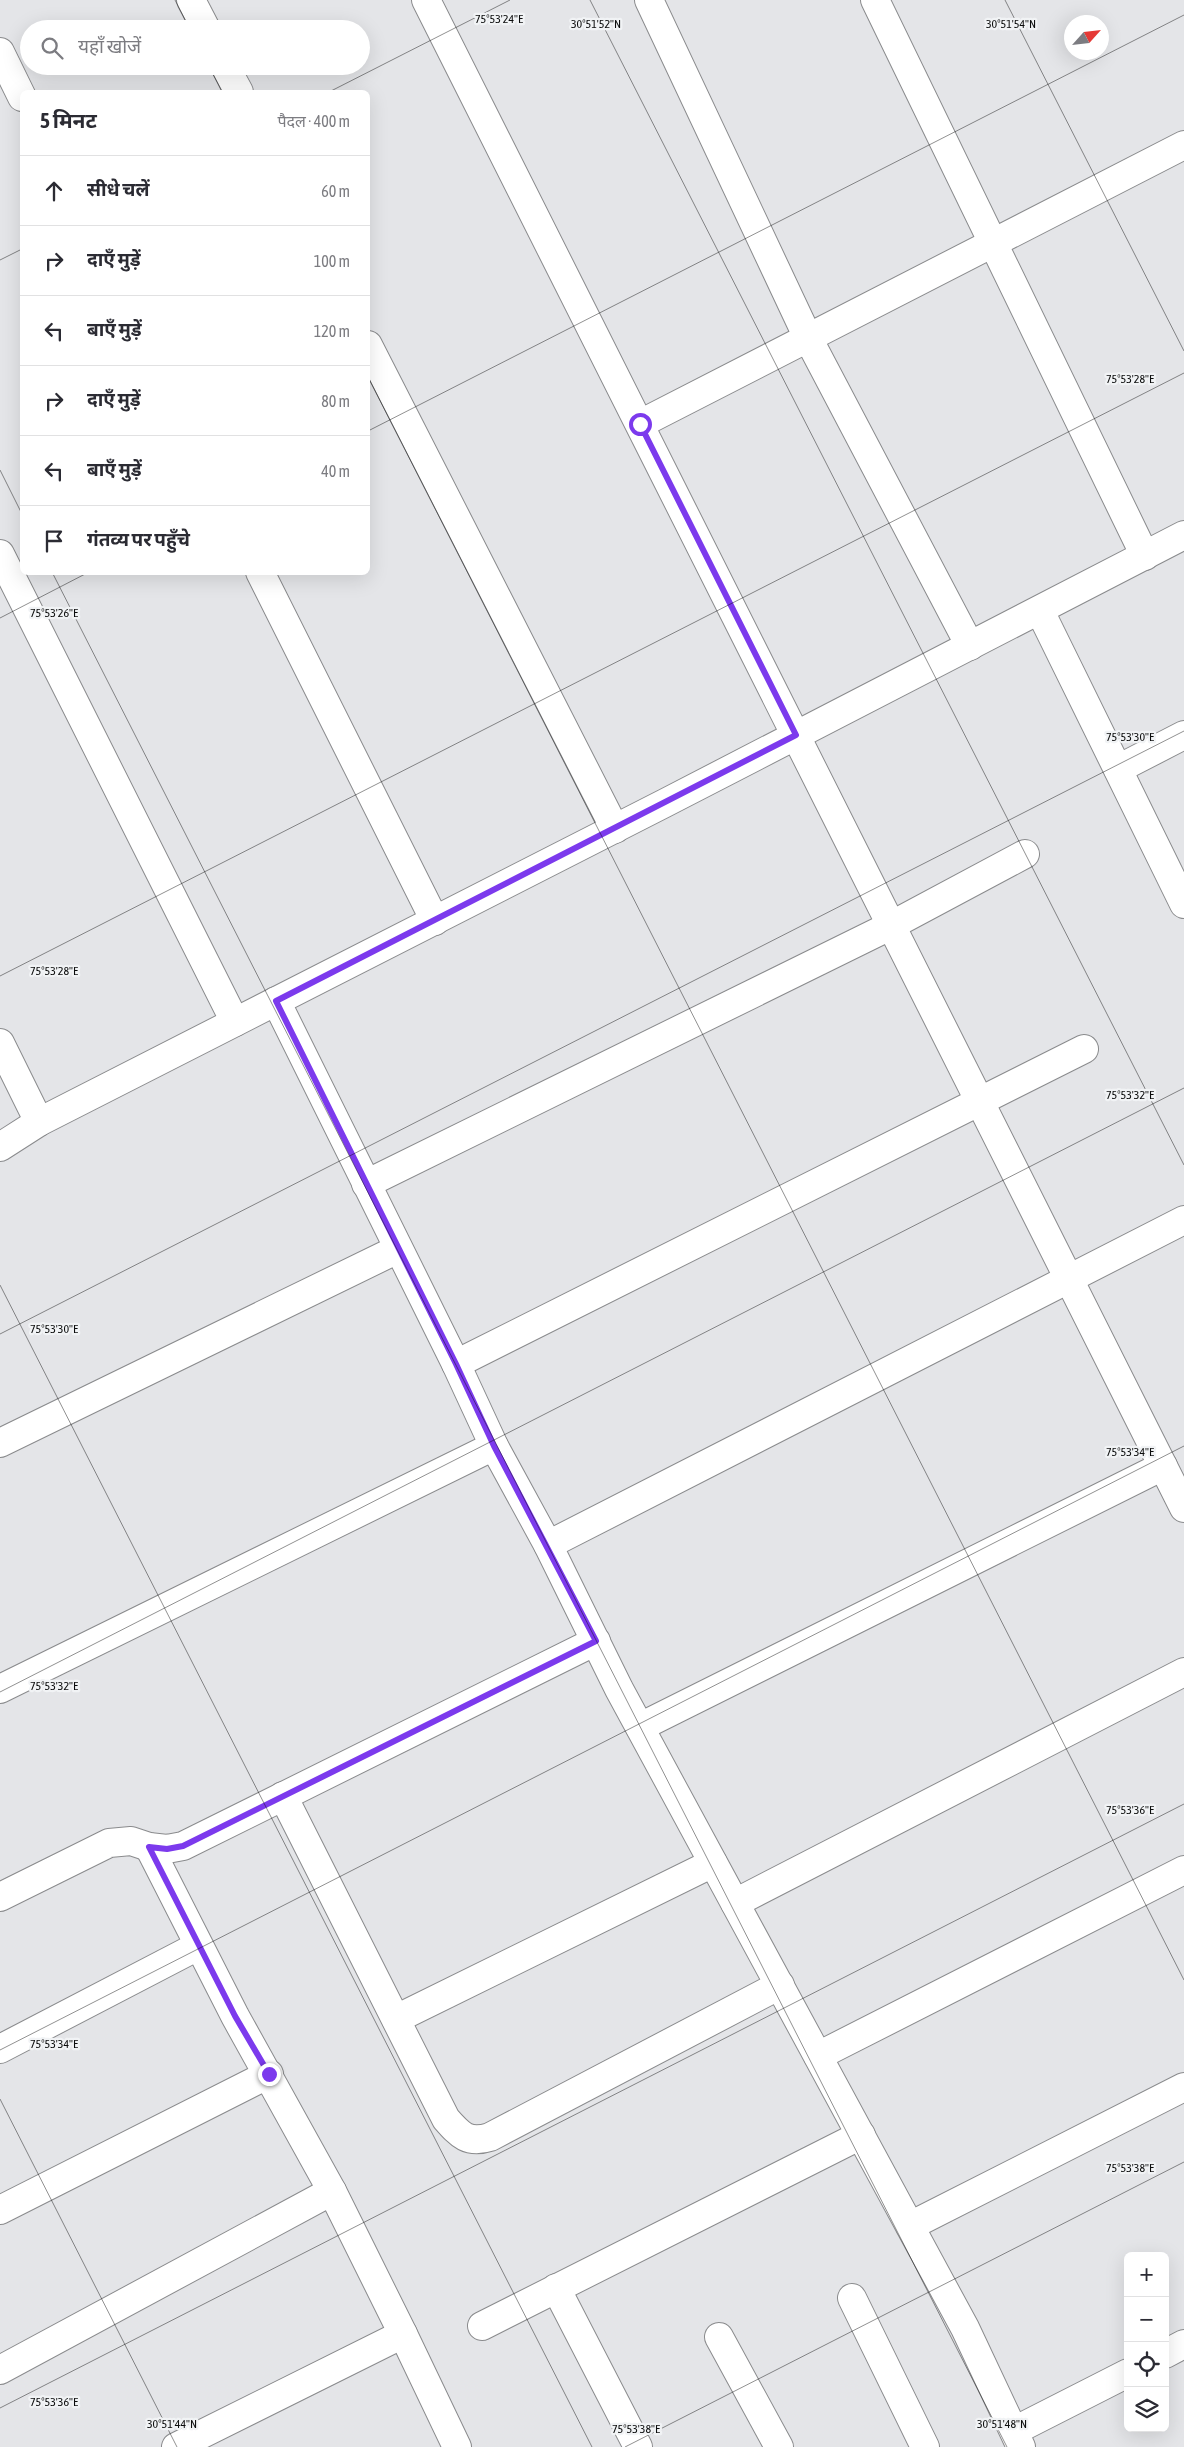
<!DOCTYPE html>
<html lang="hi">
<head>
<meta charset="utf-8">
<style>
	body { margin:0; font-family:"Asap Condensed","Noto Sans Devanagari",sans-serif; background:#f7f7f7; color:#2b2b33 }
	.controls { position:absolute; right:15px; bottom:15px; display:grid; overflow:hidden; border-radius:8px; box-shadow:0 5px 20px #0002 }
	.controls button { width:45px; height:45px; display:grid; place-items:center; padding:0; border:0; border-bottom:1px solid #e1e1e2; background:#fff; color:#2b2b33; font:25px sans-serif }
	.compass { position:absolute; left:1064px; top:15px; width:45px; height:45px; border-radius:50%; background:#fff; box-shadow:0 5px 20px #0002; rotate:63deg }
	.stop { position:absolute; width:15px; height:15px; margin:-11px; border:4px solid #7c3aed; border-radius:50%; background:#fff }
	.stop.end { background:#7c3aed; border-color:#fff; box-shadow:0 1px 5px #0008 }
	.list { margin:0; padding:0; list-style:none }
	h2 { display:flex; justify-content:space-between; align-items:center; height:65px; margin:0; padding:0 20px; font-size:21px }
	h2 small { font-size:16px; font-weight:400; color:#7c7c81 }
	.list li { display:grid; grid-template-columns:32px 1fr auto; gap:15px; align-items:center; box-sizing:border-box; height:70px; padding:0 20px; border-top:1px solid #e1e1e2 }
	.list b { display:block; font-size:19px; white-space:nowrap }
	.list em { font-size:16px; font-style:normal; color:#7c7c81 }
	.icon { flex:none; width:28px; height:28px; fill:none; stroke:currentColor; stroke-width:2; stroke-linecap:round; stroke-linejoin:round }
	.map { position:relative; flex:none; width:1184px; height:2447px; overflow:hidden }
	.search { position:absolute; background:#fff; box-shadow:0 5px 20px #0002; left:20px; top:20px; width:350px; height:55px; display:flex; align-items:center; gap:12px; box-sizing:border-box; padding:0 18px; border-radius:28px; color:#7c7c81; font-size:19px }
	.panel { position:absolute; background:#fff; box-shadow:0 5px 20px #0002; left:20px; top:90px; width:350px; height:485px; border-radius:8px }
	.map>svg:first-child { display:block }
</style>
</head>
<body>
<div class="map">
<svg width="1184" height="2447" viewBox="0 0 1184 2447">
	<rect width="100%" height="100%" fill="#e4e5e8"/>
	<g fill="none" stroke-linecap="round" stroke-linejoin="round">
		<defs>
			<g id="street">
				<path d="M191,0L206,29"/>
				<path d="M426,0L1184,1508"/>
				<path d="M649,0L808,338L970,646"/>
				<path d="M875,0L1145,556"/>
				<path d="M0,52L22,97"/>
				<path d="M225,66L239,92"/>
				<path d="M368,345L615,829"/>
				<path d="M640,424L1184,145"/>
				<path d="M0,554L235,1022"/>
				<path d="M260,572L435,921"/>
				<path d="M1040,611L1184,904"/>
				<path d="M1118,769L1184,735"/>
				<path d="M276,1001L456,1364L494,1446L548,1545L619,1689L965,2328L1021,2447"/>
				<path d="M0,1043L39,1122"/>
				<path d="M0,1147L39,1122L665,803L1184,535"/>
				<path d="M366,1184L892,925L1025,854"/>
				<path d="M456,1364L1084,1049"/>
				<path d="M0,1443L398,1249"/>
				<path d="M548,1545L1184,1220"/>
				<path d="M0,1689L494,1446"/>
				<path d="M640,1727L1163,1466"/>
				<path d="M283,1796L446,2119C460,2135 468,2144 490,2137L780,1985"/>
				<path d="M149,1847L235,2016L332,2191L403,2334L176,2447"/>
				<path d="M0,1897L109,1843L131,1841L149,1847L167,1849L183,1846L596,1641"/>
				<path d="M735,1903L1184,1672"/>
				<path d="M396,2019L713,1863"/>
				<path d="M0,2049L198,1946"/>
				<path d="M818,2056L1184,1870"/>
				<path d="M0,2210L269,2074"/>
				<path d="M910,2226L1184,2087"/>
				<path d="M556,2288L638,2447"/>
				<path d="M852,2298L925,2447"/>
				<path d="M482,2326L861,2135"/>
				<path d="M403,2334L457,2447"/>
				<path d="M719,2337L779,2447"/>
				<path d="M1165,2354L1184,2344"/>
				<path d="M0,2370L332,2191"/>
				<path d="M1014,2431L1128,2373"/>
			</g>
		</defs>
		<use href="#street" stroke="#8a8b8d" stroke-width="30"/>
		<use href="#street" stroke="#fff" stroke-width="28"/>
	</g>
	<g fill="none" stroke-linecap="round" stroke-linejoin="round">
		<path stroke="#7c3aed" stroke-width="6" d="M269,2074L235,2016L149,1847L167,1849L183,1846L596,1641L494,1446L456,1364L276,1001L796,735L640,424"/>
	</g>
	<path fill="none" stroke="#0b0c0c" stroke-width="1" stroke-opacity="0.45" d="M175,0L190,29M590,0L1184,1165M1005,0L1184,351M209,66L222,92M329,92L510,0M0,260L22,249M368,377L1184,1980M368,431L1184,15M0,470L22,514M52,572L1007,2447M0,618L89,572M0,976L1184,373M0,1285L592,2447M0,1334L1184,731M0,1692L1184,1088M0,2050L1184,1446M0,2099L177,2447M0,2408L1184,1804M625,2447L1184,2162"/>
	<g font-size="12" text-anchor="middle" fill="#0b0c0c" stroke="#f1f3f5" stroke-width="4.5" stroke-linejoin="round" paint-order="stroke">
		<text x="499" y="23">75°53'24"E</text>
		<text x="596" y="28">30°51'52"N</text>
		<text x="1011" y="28">30°51'54"N</text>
		<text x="1130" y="383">75°53'28"E</text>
		<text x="54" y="617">75°53'26"E</text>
		<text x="1130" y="741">75°53'30"E</text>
		<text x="54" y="975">75°53'28"E</text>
		<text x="1130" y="1099">75°53'32"E</text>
		<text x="54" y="1333">75°53'30"E</text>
		<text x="1130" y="1456">75°53'34"E</text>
		<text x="54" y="1690">75°53'32"E</text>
		<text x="1130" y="1814">75°53'36"E</text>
		<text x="54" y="2048">75°53'34"E</text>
		<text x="1130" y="2172">75°53'38"E</text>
		<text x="54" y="2406">75°53'36"E</text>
		<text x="172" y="2428">30°51'44"N</text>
		<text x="1002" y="2428">30°51'48"N</text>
		<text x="636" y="2433">75°53'38"E</text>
	</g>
</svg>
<div class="controls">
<button>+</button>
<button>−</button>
<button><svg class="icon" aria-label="locate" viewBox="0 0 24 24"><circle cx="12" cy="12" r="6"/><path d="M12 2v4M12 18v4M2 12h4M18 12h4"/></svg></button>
<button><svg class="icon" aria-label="layers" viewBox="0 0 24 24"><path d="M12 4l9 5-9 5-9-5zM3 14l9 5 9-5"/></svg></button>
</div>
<svg class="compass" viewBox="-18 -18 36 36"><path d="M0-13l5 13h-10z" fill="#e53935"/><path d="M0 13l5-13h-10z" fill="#7c7c81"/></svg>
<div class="stop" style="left:640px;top:424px"></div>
<div class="stop end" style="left:269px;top:2074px"></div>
<div class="search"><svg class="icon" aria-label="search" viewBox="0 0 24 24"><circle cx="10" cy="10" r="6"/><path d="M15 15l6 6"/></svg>यहाँ खोजें</div>
<section class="panel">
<h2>5 मिनट<small>पैदल · 400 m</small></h2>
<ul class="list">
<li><svg class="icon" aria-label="ahead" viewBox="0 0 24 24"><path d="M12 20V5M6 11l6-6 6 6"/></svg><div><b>सीधे चलें</b></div><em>60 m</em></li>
<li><svg class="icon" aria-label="right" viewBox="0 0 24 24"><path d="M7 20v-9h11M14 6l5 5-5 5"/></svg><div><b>दाएँ मुड़ें</b></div><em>100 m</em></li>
<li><svg class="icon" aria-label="left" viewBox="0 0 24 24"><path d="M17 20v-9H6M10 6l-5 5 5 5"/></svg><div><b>बाएँ मुड़ें</b></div><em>120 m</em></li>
<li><svg class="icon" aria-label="right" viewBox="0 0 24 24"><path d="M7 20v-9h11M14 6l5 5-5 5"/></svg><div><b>दाएँ मुड़ें</b></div><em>80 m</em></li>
<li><svg class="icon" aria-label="left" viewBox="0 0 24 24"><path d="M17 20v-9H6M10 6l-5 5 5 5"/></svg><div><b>बाएँ मुड़ें</b></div><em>40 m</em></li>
<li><svg class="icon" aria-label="arrive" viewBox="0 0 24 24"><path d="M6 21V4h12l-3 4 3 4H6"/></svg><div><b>गंतव्य पर पहुँचे</b></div></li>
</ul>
</section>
</div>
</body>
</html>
